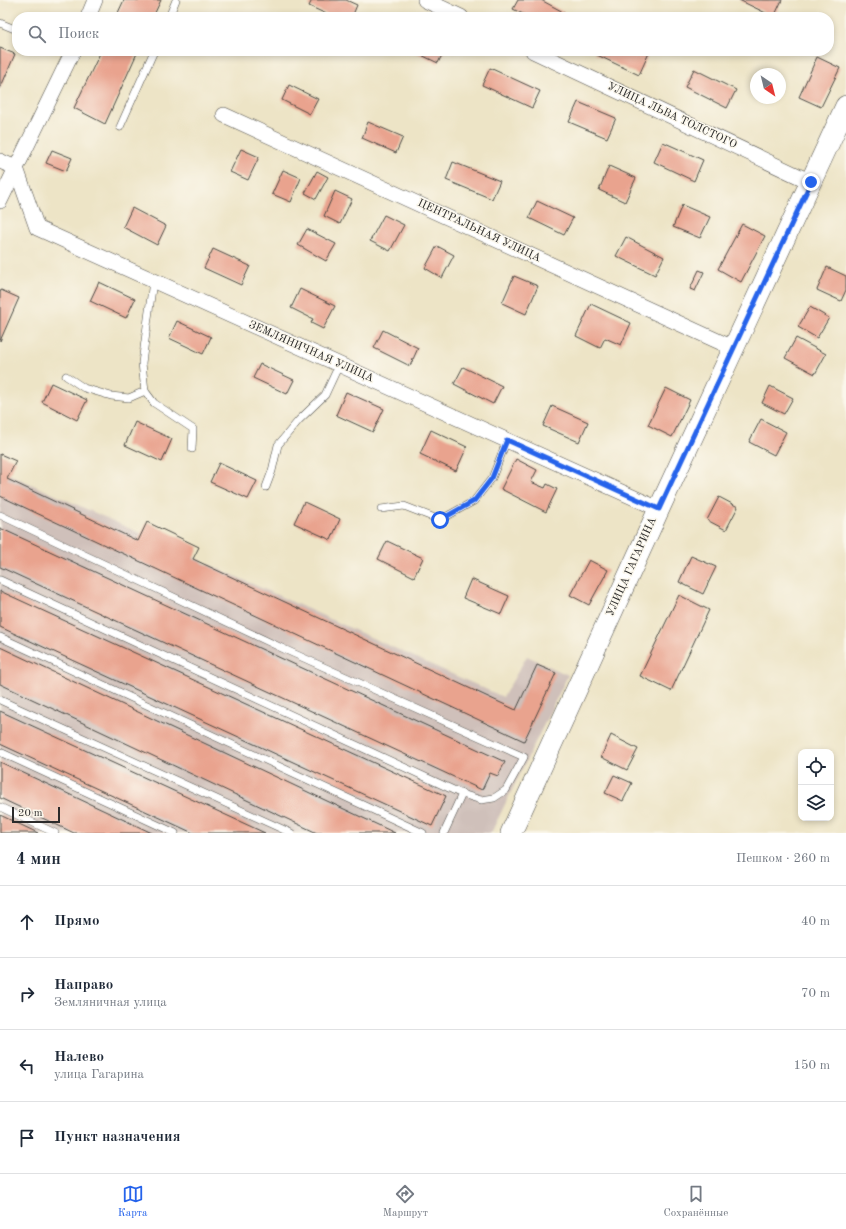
<!DOCTYPE html>
<html lang="ru">
<head>
<meta charset="utf-8">
<style>
	body { margin:0; font-family:"Old Standard TT",serif; background:#f2f2f3; color:#1f2937 }
	.controls { position:absolute; right:12px; bottom:12px; display:grid; overflow:hidden; border-radius:8px; box-shadow:0 2px 6px #0003 }
	.controls button { width:36px; height:36px; display:grid; place-items:center; padding:0; border:0; border-bottom:1px solid #e0e1e3; background:#fff; color:#1f2937; font:20px sans-serif }
	.compass { position:absolute; left:750px; top:68px; width:36px; height:36px; border-radius:50%; background:#fff; box-shadow:0 2px 6px #0003; rotate:145deg }
	.scale { position:absolute; left:12px; bottom:10px; width:48px; box-sizing:border-box; padding-left:4px; border:2px solid #2b2b2b; border-top:0; font-size:11px; line-height:14px; white-space:nowrap; color:#2b2b2b; -webkit-text-stroke:3px #fbf7ec; paint-order:stroke }
	.stop { position:absolute; width:12px; height:12px; margin:-9px; border:3px solid #2563eb; border-radius:50%; background:#fff }
	.stop.end { background:#2563eb; border-color:#fff; box-shadow:0 1px 4px #0008 }
	.list { margin:0; padding:0; list-style:none }
	h2 { display:flex; justify-content:space-between; align-items:center; height:52px; margin:0; padding:0 16px; font-size:17px }
	h2 small { font-size:13px; font-weight:400; color:#747a83 }
	.list li { display:grid; grid-template-columns:26px 1fr auto; gap:12px; align-items:center; box-sizing:border-box; height:72px; padding:0 16px; border-top:1px solid #e0e1e3 }
	.list b { display:block; font-size:15px; white-space:nowrap }
	.list p { margin:0; font-size:13px; white-space:nowrap; color:#747a83 }
	.list em { font-size:13px; font-style:normal; color:#747a83 }
	.icon { flex:none; width:22px; height:22px; fill:none; stroke:currentColor; stroke-width:2; stroke-linecap:round; stroke-linejoin:round }
	.map { position:relative; flex:none; width:846px; height:833px; overflow:hidden }
	.search { position:absolute; background:#fff; box-shadow:0 2px 6px #0003; left:12px; right:12px; top:12px; height:44px; display:flex; align-items:center; gap:10px; box-sizing:border-box; padding:0 14px; border-radius:16px; color:#747a83; font-size:15px }
	.sheet { height:340px; background:#fff }
	nav { display:flex; justify-content:space-around; align-items:center; box-sizing:border-box; height:56px; border-top:1px solid #e0e1e3; background:#fff; font-size:11px; color:#747a83 }
	nav a { display:grid; justify-items:center; gap:2px }
	nav .on { color:#2563eb }
	.map>svg:first-child { display:block }
</style>
</head>
<body>
<div class="map">
<svg width="846" height="833" viewBox="0 0 846 833">
	<rect width="100%" height="100%" fill="#fbf7ec"/>
	<filter id="ink" filterUnits="userSpaceOnUse"><feTurbulence type="fractalNoise" baseFrequency=".025" numOctaves="2"/><feDisplacementMap in="SourceGraphic" scale="8" xChannelSelector="R" yChannelSelector="G"/><feConvolveMatrix kernelMatrix="1 2 1 2 8 2 1 2 1" color-interpolation-filters="sRGB"/></filter>
	<filter id="wash" filterUnits="userSpaceOnUse"><feTurbulence type="fractalNoise" baseFrequency=".012" numOctaves="4" result="noise"/><feDisplacementMap in="SourceGraphic" scale="16" xChannelSelector="R" yChannelSelector="G"/><feGaussianBlur stdDeviation="0.9" result="paint"/><feColorMatrix in="noise" values="0 0 0 0 0 0 0 0 0 0 0 0 0 0 0 0 0 1.4 0 .05"/><feComposite in="paint" operator="in"/></filter>
	<g filter="url(#wash)">
		<rect width="100%" height="100%" fill="#ede4c6"/>
		<path fill="#cfc0ba" d="M0,470L503,697L527,656L568,675L491,833H0Z"/>
		<g id="blocks">
			<g fill="#e9a38e">
				<path d="M124,0H161L153,17H116Z"/>
				<path d="M312,0H346L357,5L352,17H333L309,6Z"/>
				<path d="M518,0H541L565,13L563,17H529L513,9Z"/>
				<path d="M739,0H782L774,17Z"/>
				<path d="M0,48L15,54L0,89Z"/>
				<path d="M101,51H138L105,124L74,108Z"/>
				<path d="M413,51H444L438,63Z"/>
				<path d="M597,51H644L649,53L639,75L595,54Z"/>
				<path d="M817,57L840,68L821,107L799,97Z"/>
				<path d="M490,68L540,91L532,108L482,85Z"/>
				<path d="M694,69L736,90L727,108L685,87Z"/>
				<path d="M289,85L318,99L310,114L282,100Z"/>
				<path d="M578,102L616,118L607,138L569,122Z"/>
				<path d="M368,122L403,137L396,153L362,138Z"/>
				<path d="M663,142L703,160L694,181L654,162Z"/>
				<path d="M241,149L259,157L248,180L230,172Z"/>
				<path d="M52,150L72,158L66,171L46,163Z"/>
				<path d="M453,162L500,181L492,199L446,180Z"/>
				<path d="M609,166L636,178L625,202L599,190Z"/>
				<path d="M283,170L301,178L291,202L272,194Z"/>
				<path d="M317,171L328,177L316,199L305,193Z"/>
				<path d="M335,191L352,199L340,224L324,216Z"/>
				<path d="M537,201L573,218L564,235L529,218Z"/>
				<path d="M682,205L710,217L700,238L673,227Z"/>
				<path d="M132,208L166,226L157,245L123,227Z"/>
				<path d="M384,215L404,225L390,251L370,241Z"/>
				<path d="M742,224L765,236L741,282L718,269Z"/>
				<path d="M307,229L336,244L326,261L298,245Z"/>
				<path d="M626,237L664,257L655,275L616,256Z"/>
				<path d="M437,246L454,255L442,278L425,268Z"/>
				<path d="M213,249L250,266L241,285L204,268Z"/>
				<path d="M827,267L846,276V290L841,301L817,290Z"/>
				<path d="M699,270L704,272L695,291L690,289Z"/>
				<path d="M514,276L538,286L526,314L502,303Z"/>
				<path d="M99,282L135,299L126,318L90,301Z"/>
				<path d="M300,289L335,306L323,329L311,323L313,319L291,308Z"/>
				<path d="M1,290L19,298L0,341V293Z"/>
				<path d="M591,304L631,323L621,345L605,338L600,348L576,336Z"/>
				<path d="M810,307L829,318L817,338L798,327Z"/>
				<path d="M177,321L211,337L203,354L169,338Z"/>
				<path d="M383,330L418,348L410,366L374,348Z"/>
				<path d="M796,338L826,354L815,374L785,358Z"/>
				<path d="M260,364L294,380L287,394L253,378Z"/>
				<path d="M463,367L502,386L493,404L454,384Z"/>
				<path d="M51,383L87,400L77,420L42,402Z"/>
				<path d="M770,386L793,398L784,414L762,403Z"/>
				<path d="M666,388L690,400L672,437L648,425Z"/>
				<path d="M346,392L384,409L373,432L336,415Z"/>
				<path d="M552,406L588,422L579,442L543,426Z"/>
				<path d="M761,419L786,432L774,455L749,442Z"/>
				<path d="M135,422L172,439L162,462L125,445Z"/>
				<path d="M431,430L467,447L456,471L420,454Z"/>
				<path d="M0,454L16,461L7,479L138,541L147,522L199,547L193,559L516,710L537,665L556,673L524,741L0,496Z"/>
				<path d="M516,459L537,470L531,482L545,488L547,484L557,489L546,512L501,489Z"/>
				<path d="M219,463L257,481L248,499L210,482Z"/>
				<path d="M719,497L738,507L726,530L707,520Z"/>
				<path d="M304,502L340,519L331,540L294,523Z"/>
				<path d="M0,528L505,762L498,776L490,773L482,790L0,567Z"/>
				<path d="M387,541L423,558L414,577L378,559Z"/>
				<path d="M691,556L716,567L703,594L679,582Z"/>
				<path d="M589,560L608,570L589,605L570,595Z"/>
				<path d="M471,579L509,596L501,614L463,598Z"/>
				<path d="M0,591L446,796L432,826L0,627Z"/>
				<path d="M679,595L709,610L671,691L640,676Z"/>
				<path d="M0,647L395,833H317L0,684Z"/>
				<path d="M0,711L265,833H193L0,744Z"/>
				<path d="M611,735L638,749L627,770L601,757Z"/>
				<path d="M0,762L152,833H74L0,798Z"/>
				<path d="M614,775L632,783L623,801L605,793Z"/>
				<path d="M0,815L38,833H0Z"/>
			</g>
		</g>
	</g>
	<g filter="url(#ink)">
		<use href="#blocks" fill-opacity="0" stroke="#484742" stroke-width="1"/>
		<g fill="none" stroke-linecap="round" stroke-linejoin="round">
			<defs>
				<g id="lane">
					<path d="M169,17L176,0"/>
					<path d="M0,23L17,30"/>
					<path d="M120,127L154,51"/>
					<path d="M153,281L142,363L145,391L154,403L193,429L192,449"/>
					<path d="M66,376L84,388L111,396L129,398L145,391"/>
					<path d="M266,487L272,471L278,445L299,420L325,395L339,365"/>
					<path d="M381,509L404,506L440,520L474,501L492,478L507,440"/>
					<path d="M0,515L286,650L524,757L506,790L494,798L481,800L462,794"/>
					<path d="M0,580L462,794L444,833"/>
					<path d="M0,637L423,833"/>
					<path d="M0,700L291,833"/>
					<path d="M0,752L175,833"/>
					<path d="M0,807L55,833"/>
				</g>
				<g id="street">
					<path d="M425,0L461,17"/>
					<path d="M88,17L95,0"/>
					<path d="M533,51L811,182"/>
					<path d="M224,115L733,348"/>
					<path d="M0,161L16,168L37,228L659,509"/>
					<path d="M0,201L73,51"/>
				</g>
				<path id="secondary" d="M511,833L659,509L846,106"/>
			</defs>
			<use href="#lane" stroke="#484742" stroke-width="8"/>
			<use href="#street" stroke="#484742" stroke-width="16"/>
			<use href="#secondary" stroke="#484742" stroke-width="22"/>
			<use href="#lane" stroke="#fff" stroke-width="7"/>
			<use href="#street" stroke="#fff" stroke-width="15"/>
			<use href="#secondary" stroke="#fff" stroke-width="21"/>
		</g>
	</g>
	<g fill="none" stroke-linecap="round" stroke-linejoin="round" filter="url(#ink)">
		<path stroke="#2563eb" stroke-width="5" d="M440,520L474,501L492,478L507,440L659,509L811,182"/>
	</g>
	<g text-anchor="middle" dominant-baseline="central" stroke-width="3" stroke-linejoin="round" paint-order="stroke">
		<g font-size="11" fill="#2b2b2b" stroke="#fbf7ec">
			<text transform="translate(672 116) rotate(25)">УЛИЦА ЛЬВА ТОЛСТОГО</text>
			<text transform="translate(479 231) rotate(25)">ЦЕНТРАЛЬНАЯ УЛИЦА</text>
			<text transform="translate(311 352) rotate(24)">ЗЕМЛЯНИЧНАЯ УЛИЦА</text>
			<text transform="translate(632 567) rotate(-66)">УЛИЦА ГАГАРИНА</text>
		</g>
	</g>
</svg>
<div class="controls">
<button><svg class="icon" aria-label="locate" viewBox="0 0 24 24"><circle cx="12" cy="12" r="6"/><path d="M12 2v4M12 18v4M2 12h4M18 12h4"/></svg></button>
<button><svg class="icon" aria-label="layers" viewBox="0 0 24 24"><path d="M12 4l9 5-9 5-9-5zM3 14l9 5 9-5"/></svg></button>
</div>
<svg class="compass" viewBox="-18 -18 36 36"><path d="M0-13l5 13h-10z" fill="#e53935"/><path d="M0 13l5-13h-10z" fill="#747a83"/></svg>
<div class="scale">20 m</div>
<div class="stop" style="left:440px;top:520px"></div>
<div class="stop end" style="left:811px;top:182px"></div>
<div class="search"><svg class="icon" aria-label="search" viewBox="0 0 24 24"><circle cx="10" cy="10" r="6"/><path d="M15 15l6 6"/></svg>Поиск</div>
</div>
<section class="sheet">
<h2>4 мин<small>Пешком · 260 m</small></h2>
<ul class="list">
<li><svg class="icon" aria-label="ahead" viewBox="0 0 24 24"><path d="M12 20V5M6 11l6-6 6 6"/></svg><div><b>Прямо</b></div><em>40 m</em></li>
<li><svg class="icon" aria-label="right" viewBox="0 0 24 24"><path d="M7 20v-9h11M14 6l5 5-5 5"/></svg><div><b>Направо</b><p>Земляничная улица</p></div><em>70 m</em></li>
<li><svg class="icon" aria-label="left" viewBox="0 0 24 24"><path d="M17 20v-9H6M10 6l-5 5 5 5"/></svg><div><b>Налево</b><p>улица Гагарина</p></div><em>150 m</em></li>
<li><svg class="icon" aria-label="arrive" viewBox="0 0 24 24"><path d="M6 21V4h12l-3 4 3 4H6"/></svg><div><b>Пункт назначения</b></div></li>
</ul>
</section>
<nav>
<a class="on"><svg class="icon" aria-label="map" viewBox="0 0 24 24"><path d="M3 6l6-2 6 2 6-2v14l-6 2-6-2-6 2zM9 4v14M15 6v14"/></svg>Карта</a>
<a><svg class="icon" aria-label="directions" viewBox="0 0 24 24"><path d="M12 3l9 9-9 9-9-9zM9 14v-3h6M13 9l2 2-2 2"/></svg>Маршрут</a>
<a><svg class="icon" aria-label="saved" viewBox="0 0 24 24"><path d="M7 4h10v16l-5-4-5 4z"/></svg>Сохранённые</a>
</nav>
</body>
</html>
